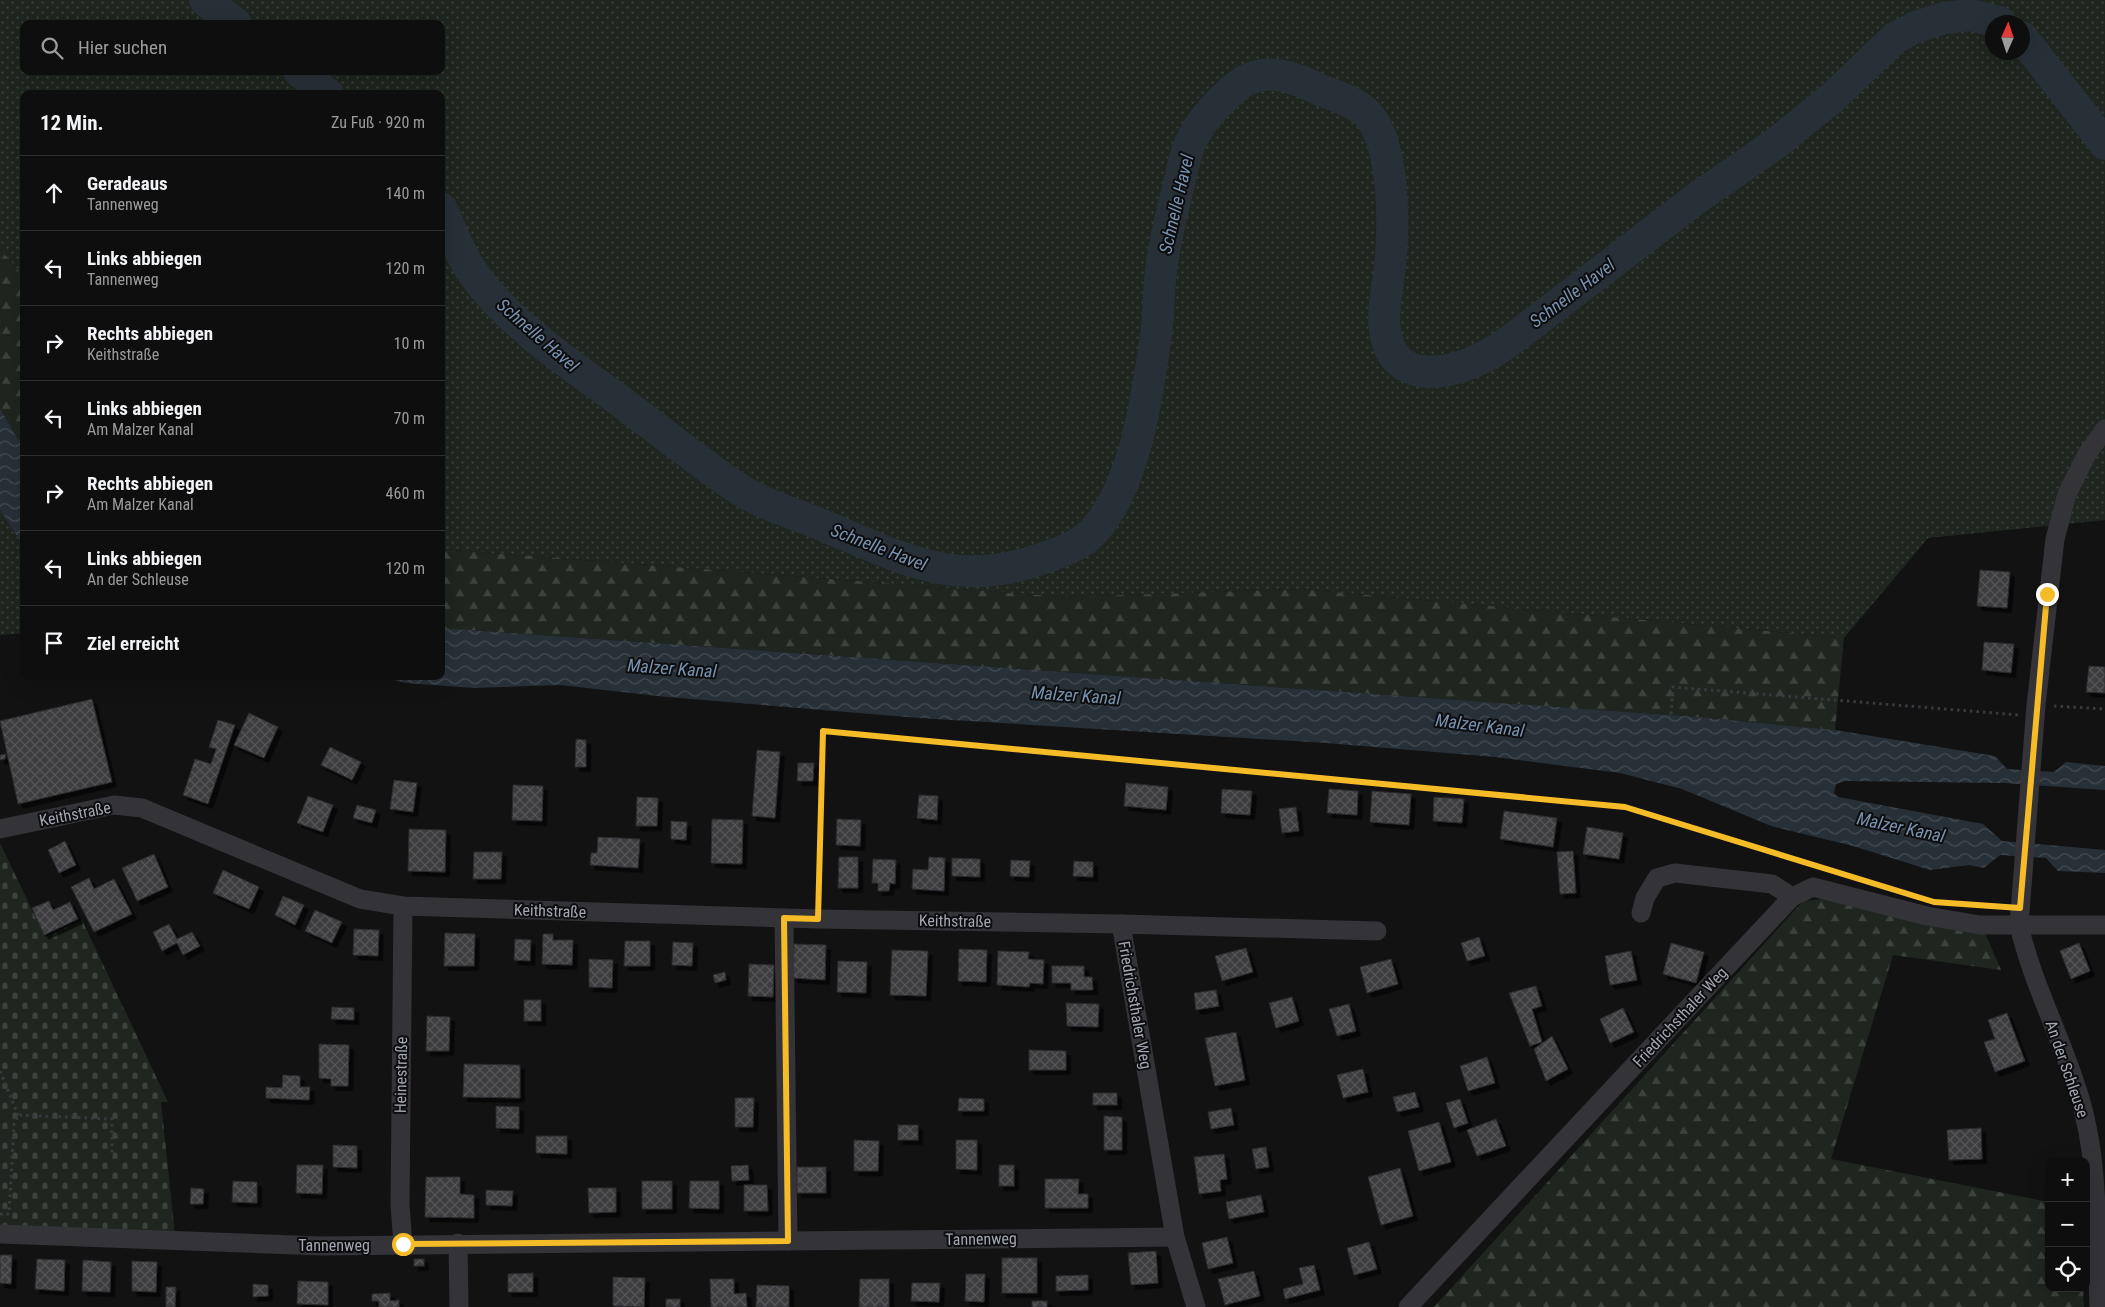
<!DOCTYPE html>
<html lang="de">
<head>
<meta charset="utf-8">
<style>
	body { margin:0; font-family:"Roboto Condensed",sans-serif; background:#1c1c1c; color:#f1f3f6 }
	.controls { position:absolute; right:15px; bottom:15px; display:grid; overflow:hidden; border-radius:10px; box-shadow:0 5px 20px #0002 }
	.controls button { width:45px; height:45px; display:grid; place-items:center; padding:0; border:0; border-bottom:1px solid #2e2e2e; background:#0e0e0e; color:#f1f3f6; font:25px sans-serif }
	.compass { position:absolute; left:1985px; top:15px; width:45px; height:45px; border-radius:50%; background:#0e0e0e; box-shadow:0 5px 20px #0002; rotate:3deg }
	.stop { position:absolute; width:15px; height:15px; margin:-11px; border:4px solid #f6bc28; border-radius:50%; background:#fff }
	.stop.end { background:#f6bc28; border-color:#fff; box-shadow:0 1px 5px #0008 }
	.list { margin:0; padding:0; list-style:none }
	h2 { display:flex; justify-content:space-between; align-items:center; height:65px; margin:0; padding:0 20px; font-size:21px }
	h2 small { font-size:16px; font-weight:400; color:#9b9c9e }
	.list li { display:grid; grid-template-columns:32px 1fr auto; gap:15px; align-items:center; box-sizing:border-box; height:75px; padding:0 20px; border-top:1px solid #2e2e2e }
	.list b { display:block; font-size:19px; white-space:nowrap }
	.list p { margin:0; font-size:16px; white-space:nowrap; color:#9b9c9e }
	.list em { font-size:16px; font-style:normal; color:#9b9c9e }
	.icon { flex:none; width:28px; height:28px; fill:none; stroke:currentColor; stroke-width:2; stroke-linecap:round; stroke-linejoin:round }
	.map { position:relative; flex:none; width:2105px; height:1307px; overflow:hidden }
	.search { position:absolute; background:#0e0e0e; box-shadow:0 5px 20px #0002; left:20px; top:20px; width:425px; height:55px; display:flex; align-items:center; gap:12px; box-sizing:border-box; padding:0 18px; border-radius:10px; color:#9b9c9e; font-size:19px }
	.panel { position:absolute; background:#0e0e0e; box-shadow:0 5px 20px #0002; left:20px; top:90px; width:425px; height:590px; border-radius:10px }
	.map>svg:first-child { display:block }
</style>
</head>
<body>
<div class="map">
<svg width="2105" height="1307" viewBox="0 0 2105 1307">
	<defs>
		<pattern id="green-dots" width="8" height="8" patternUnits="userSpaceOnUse" patternTransform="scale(1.25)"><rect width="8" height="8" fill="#1e261f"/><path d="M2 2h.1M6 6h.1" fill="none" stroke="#3c433d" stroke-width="1.8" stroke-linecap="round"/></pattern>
		<pattern id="forest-firs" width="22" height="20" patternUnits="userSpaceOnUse" patternTransform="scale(1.25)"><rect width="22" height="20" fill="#1e261f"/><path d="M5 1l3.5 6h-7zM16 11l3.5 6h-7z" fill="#3c433d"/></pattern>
		<pattern id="cemetery-stones" width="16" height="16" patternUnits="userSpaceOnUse" patternTransform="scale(1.25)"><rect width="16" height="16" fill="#1e261f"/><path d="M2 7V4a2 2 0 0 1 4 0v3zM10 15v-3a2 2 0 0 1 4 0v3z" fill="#3c433d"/></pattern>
		<pattern id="water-waves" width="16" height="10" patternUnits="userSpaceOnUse" patternTransform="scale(1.25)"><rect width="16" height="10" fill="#283037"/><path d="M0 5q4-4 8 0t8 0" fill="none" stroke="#444b52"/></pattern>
		<pattern id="building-cross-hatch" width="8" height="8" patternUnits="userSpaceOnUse" patternTransform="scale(1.25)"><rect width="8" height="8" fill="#3c3c40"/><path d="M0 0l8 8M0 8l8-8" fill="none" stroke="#555559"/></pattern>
		<filter id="shadow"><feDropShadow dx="4.5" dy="4.5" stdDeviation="0" flood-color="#0009"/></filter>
	</defs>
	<rect width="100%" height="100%" fill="#121213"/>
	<g fill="url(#green-dots)" fill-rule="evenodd">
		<path d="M0,0H2105V520L1928,538L1844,638L1300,589L1065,597L441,549V94H24V277L0,249ZM1992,22H2022V52H1992ZM24,24H441V71H24Z"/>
		<path d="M0,510L24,547V633L0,635Z"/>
	</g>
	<g fill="url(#forest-firs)">
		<path d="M0,249L24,277V450L0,408Z"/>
		<path d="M441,549L1065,597L1300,589L1844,638L1835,730L1685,716L441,628Z"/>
		<path d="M1831,898L1985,933L2001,970L1893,955L1831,1159L2049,1202V1288H2083L2084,1307H1434L1803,901Z"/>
	</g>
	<path fill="url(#cemetery-stones)" d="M0,843L45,937L82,920L168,1102H161L175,1235L0,1228Z"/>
	<g fill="url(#water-waves)">
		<path d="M0,408L24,450V547L0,510Z"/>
		<path d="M441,628L1685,716L1835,730L1995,756L2007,769L2054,772L2066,762L2105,766V790L2004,783L1846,781L1836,784L1834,793L1838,797L1983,824L2002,841L2105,850V873L2058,871L2046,858L2000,855L1984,868L1969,865L1930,870L1853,846L1771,826L1682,789L1620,773L1495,757L1326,743L919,718L667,697L560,685L474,688L406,683L376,676H441Z"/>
	</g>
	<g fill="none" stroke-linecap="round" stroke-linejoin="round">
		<g stroke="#283037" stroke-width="32">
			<path d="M205,0L236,24"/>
			<path d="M2022,37L2105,144"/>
			<path d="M299,71L328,94"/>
			<path d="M441,208C451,229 459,254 473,273C508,323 567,362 616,398C657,428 697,461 739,489C764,505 796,514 822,525C900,557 953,589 1038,560C1058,553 1079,547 1094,531C1136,484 1147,396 1156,335C1159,317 1158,299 1160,281C1163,248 1171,216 1179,184C1182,172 1184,160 1188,149C1195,130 1210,111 1225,97C1233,89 1243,80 1254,77C1277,69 1303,82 1323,91C1338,97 1361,104 1370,117C1395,148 1394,228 1390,267C1388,287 1382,310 1385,330C1392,385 1446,376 1484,357C1495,352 1505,344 1515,337L1697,198L1775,144L1832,98L1895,38L1916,27L1944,18L1970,15L2000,22"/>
		</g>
	</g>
	<g fill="url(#building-cross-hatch)" stroke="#2c2c2f" filter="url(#shadow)">
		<path d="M1980,570L2010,572L2007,608L1977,606Z"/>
		<path d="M1984,642L2014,644L2011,673L1982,670Z"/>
		<path d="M2089,666L2105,667V693L2086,692Z"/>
		<path d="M92,699L112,782L18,804L0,721Z"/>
		<path d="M249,713L278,727L264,758L234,745Z"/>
		<path d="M218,720L235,725L208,804L183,795L195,759L211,764L216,749L209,747Z"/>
		<path d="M576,739L586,740V767H575Z"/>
		<path d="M330,747L361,762L352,780L321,765Z"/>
		<path d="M757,750L780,752L775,818L752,816Z"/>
		<path d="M6,754L5,759L0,760V755Z"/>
		<path d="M798,763H814L813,781H797Z"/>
		<path d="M394,780L417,783L413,812L390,809Z"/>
		<path d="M1126,783L1168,787L1166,810L1124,806Z"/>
		<path d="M513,785L543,786L542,821L512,820Z"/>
		<path d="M1222,789L1252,791L1250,815L1221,813Z"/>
		<path d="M1329,789L1358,791L1357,815L1327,813Z"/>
		<path d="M1372,791L1411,794L1409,825L1370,822Z"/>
		<path d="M919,795L938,796L937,820L917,818Z"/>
		<path d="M308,796L333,805L323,832L297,823Z"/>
		<path d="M637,797L658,798L657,826H636Z"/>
		<path d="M1434,797L1464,799L1462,823L1433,821Z"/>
		<path d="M357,805L376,810L372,823L353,818Z"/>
		<path d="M1296,807L1299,831L1282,833L1279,809Z"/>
		<path d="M1504,811L1557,818L1553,847L1500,839Z"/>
		<path d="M712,819L743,820L742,864L711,863Z"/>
		<path d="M837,819L861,820L860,846L836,845Z"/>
		<path d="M671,821L687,822L686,840L671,839Z"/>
		<path d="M1587,827L1623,833L1619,859L1583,854Z"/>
		<path d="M409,829L446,830L445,872L408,871Z"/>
		<path d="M598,837L640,839L638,868L590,865L591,853H597Z"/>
		<path d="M65,841L76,865L59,873L48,850Z"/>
		<path d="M1573,851L1576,893L1560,894L1557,852Z"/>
		<path d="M474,852H502L501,879H473Z"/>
		<path d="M154,854L168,887L137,901L122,868Z"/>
		<path d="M839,857H858V888H838Z"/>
		<path d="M929,857L945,858L944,891L912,889L913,869L928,870Z"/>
		<path d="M952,858L980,859V877L952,876Z"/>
		<path d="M873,859L896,860L895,884L890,883L889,891H878V883H872Z"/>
		<path d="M1011,860L1030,861L1029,877L1010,876Z"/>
		<path d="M1074,861L1093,862V877L1073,876Z"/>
		<path d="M223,870L259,887L249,909L213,893Z"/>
		<path d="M89,878L94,889L114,879L132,914L94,932L71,887Z"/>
		<path d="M283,896L304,905L295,925L275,915Z"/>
		<path d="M49,901L53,910L70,902L78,919L44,935L32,908Z"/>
		<path d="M315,910L342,922L332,943L305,931Z"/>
		<path d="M169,924L177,939L192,932L200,946L183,955L177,943L162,951L153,932Z"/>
		<path d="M354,929L379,930L378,956L353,955Z"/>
		<path d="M445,933L475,934L474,966H444Z"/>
		<path d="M543,934H553V940H573L572,965L542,964Z"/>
		<path d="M1479,937L1485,956L1467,961L1461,943Z"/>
		<path d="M515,939L531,940L530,961L514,960Z"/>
		<path d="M625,941H650V966H624Z"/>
		<path d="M673,942L693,943L692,966L672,965Z"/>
		<path d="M1671,943L1704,952L1696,983L1663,974Z"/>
		<path d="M2079,943L2090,971L2071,979L2060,951Z"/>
		<path d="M794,944L826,945L825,980L793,978Z"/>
		<path d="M1246,948L1253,972L1222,981L1215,956Z"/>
		<path d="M959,949L987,950L986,982L958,981Z"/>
		<path d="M892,950L928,951L926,996L890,995Z"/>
		<path d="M998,951L1029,952L1028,959L1044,960L1043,984L1030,983L1029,987L997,985Z"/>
		<path d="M1631,951L1637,980L1610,985L1605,956Z"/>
		<path d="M589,959L613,960L612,988L589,987Z"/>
		<path d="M1391,959L1398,984L1367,993L1360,967Z"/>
		<path d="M838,961L867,962L866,993L837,992Z"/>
		<path d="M749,964L774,965L773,997L748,996Z"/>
		<path d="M1052,966H1084V977H1092L1093,990H1071V983H1052Z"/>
		<path d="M725,972L726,980L715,983L713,975Z"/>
		<path d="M1536,986L1542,1006L1532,1009L1542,1042L1530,1046L1509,993Z"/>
		<path d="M1216,990L1219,1006L1196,1010L1194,993Z"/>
		<path d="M1292,997L1299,1021L1276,1028L1269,1003Z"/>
		<rect x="524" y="1000" width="17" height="21"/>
		<path d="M1066,1003L1099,1004L1098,1027L1067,1026Z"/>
		<path d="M1349,1004L1356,1031L1337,1036L1329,1009Z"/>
		<path d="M332,1007L354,1008V1020L331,1019Z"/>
		<path d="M1623,1008L1634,1032L1610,1043L1600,1019Z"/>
		<path d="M2007,1013L2025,1061L1995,1072L1984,1042L1995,1039L1988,1020Z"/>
		<path d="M427,1016L450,1017L449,1051H426Z"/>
		<path d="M1236,1032L1245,1080L1215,1086L1205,1038Z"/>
		<path d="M1552,1036L1568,1069L1546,1081L1534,1049Z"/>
		<path d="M319,1044L349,1045L348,1086H331V1079L319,1078Z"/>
		<path d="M1029,1050L1066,1051V1070H1029Z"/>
		<path d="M1487,1057L1495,1083L1468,1091L1460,1066Z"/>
		<path d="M464,1064L520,1065V1098L463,1097Z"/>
		<path d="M1363,1069L1368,1092L1343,1098L1337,1075Z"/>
		<path d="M283,1075L300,1076V1087H310L309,1100L266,1098V1087L282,1088Z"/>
		<path d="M1415,1092L1419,1107L1397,1112L1393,1097Z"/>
		<rect x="1093" y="1093" width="24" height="12"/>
		<path d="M735,1098H754L753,1127H735Z"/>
		<path d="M959,1098L984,1099V1111H958Z"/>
		<path d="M1460,1099L1468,1123L1454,1128L1446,1103Z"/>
		<path d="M496,1106L519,1107V1129L496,1128Z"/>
		<path d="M1231,1108L1234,1125L1211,1129L1208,1112Z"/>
		<path d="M1104,1116L1122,1117V1150H1104Z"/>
		<path d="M1496,1119L1506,1146L1477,1156L1467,1130Z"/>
		<path d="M1439,1122L1451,1162L1419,1171L1408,1131Z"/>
		<rect x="898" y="1125" width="20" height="15"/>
		<path d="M1981,1128L1982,1159L1949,1160L1947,1130Z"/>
		<path d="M536,1136H567V1154L536,1153Z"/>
		<path d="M854,1140L879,1141L878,1171H854Z"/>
		<path d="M956,1140H977V1170L956,1169Z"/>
		<path d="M333,1145L357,1146V1168L333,1167Z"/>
		<path d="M1266,1147L1269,1167L1256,1169L1252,1149Z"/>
		<path d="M1224,1154L1227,1179L1220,1180L1221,1191L1199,1194L1194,1157Z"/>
		<path d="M297,1165H323L322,1194L296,1193Z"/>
		<path d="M748,1165L749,1180L732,1181L731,1166Z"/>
		<rect x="999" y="1165" width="15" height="21"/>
		<rect x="797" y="1167" width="29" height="26"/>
		<path d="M1400,1168L1413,1216L1381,1225L1368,1177Z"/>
		<path d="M426,1177H460V1194L474,1195V1218L425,1217Z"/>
		<path d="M1045,1179H1079L1078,1194H1088V1208H1045Z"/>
		<path d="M233,1181L257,1182V1203L232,1202Z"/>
		<rect x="642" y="1181" width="30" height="28"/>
		<path d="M690,1181H719V1209L689,1208Z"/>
		<path d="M744,1185H767L768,1211H744Z"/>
		<path d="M191,1188L204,1189L203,1204H190Z"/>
		<path d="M588,1188H616V1212L589,1213Z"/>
		<path d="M486,1190L513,1191L512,1206L486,1205Z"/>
		<path d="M1261,1195L1264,1212L1229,1219L1226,1202Z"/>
		<path d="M1227,1237L1233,1263L1208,1269L1202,1243Z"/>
		<path d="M1369,1242L1377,1269L1354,1275L1347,1248Z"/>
		<path d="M1156,1251L1158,1283L1131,1285L1128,1253Z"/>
		<path d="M0,1255H12L11,1284L0,1283Z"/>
		<rect x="1002" y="1258" width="35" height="35"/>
		<path d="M37,1259L65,1260L64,1291L35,1289Z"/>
		<rect x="414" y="1259" width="10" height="7"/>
		<path d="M83,1260L111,1262L110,1292L82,1291Z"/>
		<path d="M132,1261L157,1262L156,1292L132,1291Z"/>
		<path d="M1314,1265L1320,1290L1285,1299L1283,1289L1303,1284L1299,1268Z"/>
		<path d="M1254,1271L1260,1296L1225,1305L1218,1279Z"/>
		<path d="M533,1273V1292H508V1274Z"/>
		<path d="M966,1274H985L984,1302L965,1301Z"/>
		<path d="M1088,1275V1290L1056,1291V1276Z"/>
		<path d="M613,1277L645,1278L644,1307L613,1306Z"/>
		<path d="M710,1279H734V1294L746,1293L747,1307H711Z"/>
		<path d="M860,1279H889V1307H859Z"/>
		<path d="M298,1281L328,1282V1305L297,1304Z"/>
		<path d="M912,1283H940L939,1302L911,1301Z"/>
		<path d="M253,1284L268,1285V1296L253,1297Z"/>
		<path d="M757,1285L789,1286V1307H756Z"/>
		<path d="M166,1287H176L175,1307H166Z"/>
		<path d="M390,1293V1301L399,1300V1307H379V1301H372V1294Z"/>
		<rect x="666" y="1299" width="14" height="8"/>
		<rect x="1032" y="1301" width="15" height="6"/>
	</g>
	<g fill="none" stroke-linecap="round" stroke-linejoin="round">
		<g stroke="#393a3f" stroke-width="3" stroke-dasharray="2.5 4" stroke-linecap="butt">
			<path d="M2054,706L2105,709"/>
			<path d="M1671,714L1673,687L2019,715"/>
			<path d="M819,901L823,731L1625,807L1855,877"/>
			<path d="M0,1071L18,1115"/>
			<path d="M0,1214H9L14,1124L18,1115L112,1119V1153"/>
		</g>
		<g stroke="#333338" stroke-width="19">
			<path d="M0,829L114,805L142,808L360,899L403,906L818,919L1121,924"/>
			<path d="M1641,913L1645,898L1657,878L1675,873L1772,884L1792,897"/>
			<path d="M784,918L788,1241"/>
			<path d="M0,1234L322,1246L1175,1237"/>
			<path d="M458,1243L459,1307"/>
			<path d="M403,1244L400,1205L403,906"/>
			<path d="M1196,1307L1175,1237L1121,924L1377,931"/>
			<path d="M1408,1307L1792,897L1813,887L1927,916L1980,925H2105"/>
			<path d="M2099,1307C2096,1237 2100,1160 2078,1092C2061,1036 2032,983 2019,925L2036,705L2055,539L2067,494L2087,454L2105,429"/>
		</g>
	</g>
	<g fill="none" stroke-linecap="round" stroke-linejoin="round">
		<path stroke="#f6bc28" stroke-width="6" d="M403,1244L788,1241L784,918L818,919L823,731L1625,807L1934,902L2020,908L2047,594"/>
	</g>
	<g text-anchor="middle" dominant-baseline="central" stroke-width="4" stroke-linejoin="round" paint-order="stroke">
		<g font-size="16" fill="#a3a7b4" stroke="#0d0d0e">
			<text transform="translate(75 814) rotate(-11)">Keithstraße</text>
			<text transform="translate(550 911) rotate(2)">Keithstraße</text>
			<text transform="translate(955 921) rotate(1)">Keithstraße</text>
			<text transform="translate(1135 1005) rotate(80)">Friedrichsthaler Weg</text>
			<text transform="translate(1680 1017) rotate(-47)">Friedrichsthaler Weg</text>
			<text transform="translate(2067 1069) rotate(71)">An der Schleuse</text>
			<text transform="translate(401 1075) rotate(-89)">Heinestraße</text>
			<text transform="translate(981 1239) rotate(-1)">Tannenweg</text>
			<text x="334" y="1245">Tannenweg</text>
		</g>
		<g font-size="18" font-style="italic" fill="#7893b1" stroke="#0d0d0e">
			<text transform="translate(1176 204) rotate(-77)">Schnelle Havel</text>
			<text transform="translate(1572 293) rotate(-37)">Schnelle Havel</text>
			<text transform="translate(538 335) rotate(41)">Schnelle Havel</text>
			<text transform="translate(879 547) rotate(21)">Schnelle Havel</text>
			<text transform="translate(672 668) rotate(4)">Malzer Kanal</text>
			<text transform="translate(1076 695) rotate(4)">Malzer Kanal</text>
			<text transform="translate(1480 725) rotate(7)">Malzer Kanal</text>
			<text transform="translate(1901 827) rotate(12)">Malzer Kanal</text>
		</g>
	</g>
</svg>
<div class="controls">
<button>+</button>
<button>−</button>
<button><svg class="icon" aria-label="locate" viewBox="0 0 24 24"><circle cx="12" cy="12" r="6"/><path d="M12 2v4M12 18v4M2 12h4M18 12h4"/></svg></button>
</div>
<svg class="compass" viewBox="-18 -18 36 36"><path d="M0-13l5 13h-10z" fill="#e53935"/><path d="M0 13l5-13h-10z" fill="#9b9c9e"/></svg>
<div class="stop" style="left:403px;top:1244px"></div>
<div class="stop end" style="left:2047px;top:594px"></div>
<div class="search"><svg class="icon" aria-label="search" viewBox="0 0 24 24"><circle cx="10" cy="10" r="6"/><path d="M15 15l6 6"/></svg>Hier suchen</div>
<section class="panel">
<h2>12 Min.<small>Zu Fuß · 920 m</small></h2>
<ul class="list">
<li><svg class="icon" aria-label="ahead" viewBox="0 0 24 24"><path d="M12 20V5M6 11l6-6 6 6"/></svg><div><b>Geradeaus</b><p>Tannenweg</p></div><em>140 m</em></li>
<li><svg class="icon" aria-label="left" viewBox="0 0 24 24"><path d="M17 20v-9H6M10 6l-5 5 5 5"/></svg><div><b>Links abbiegen</b><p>Tannenweg</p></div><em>120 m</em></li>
<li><svg class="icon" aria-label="right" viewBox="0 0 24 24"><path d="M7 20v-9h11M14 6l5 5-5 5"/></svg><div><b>Rechts abbiegen</b><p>Keithstraße</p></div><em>10 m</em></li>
<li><svg class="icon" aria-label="left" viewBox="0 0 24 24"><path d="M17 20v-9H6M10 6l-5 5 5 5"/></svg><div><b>Links abbiegen</b><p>Am Malzer Kanal</p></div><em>70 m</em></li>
<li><svg class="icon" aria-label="right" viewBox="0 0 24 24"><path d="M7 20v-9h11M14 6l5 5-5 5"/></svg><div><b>Rechts abbiegen</b><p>Am Malzer Kanal</p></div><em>460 m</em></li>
<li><svg class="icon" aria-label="left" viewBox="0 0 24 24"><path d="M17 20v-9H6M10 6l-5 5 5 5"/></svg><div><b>Links abbiegen</b><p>An der Schleuse</p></div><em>120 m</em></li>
<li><svg class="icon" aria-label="arrive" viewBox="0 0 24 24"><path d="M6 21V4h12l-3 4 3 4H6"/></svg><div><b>Ziel erreicht</b></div></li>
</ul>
</section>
</div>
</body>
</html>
